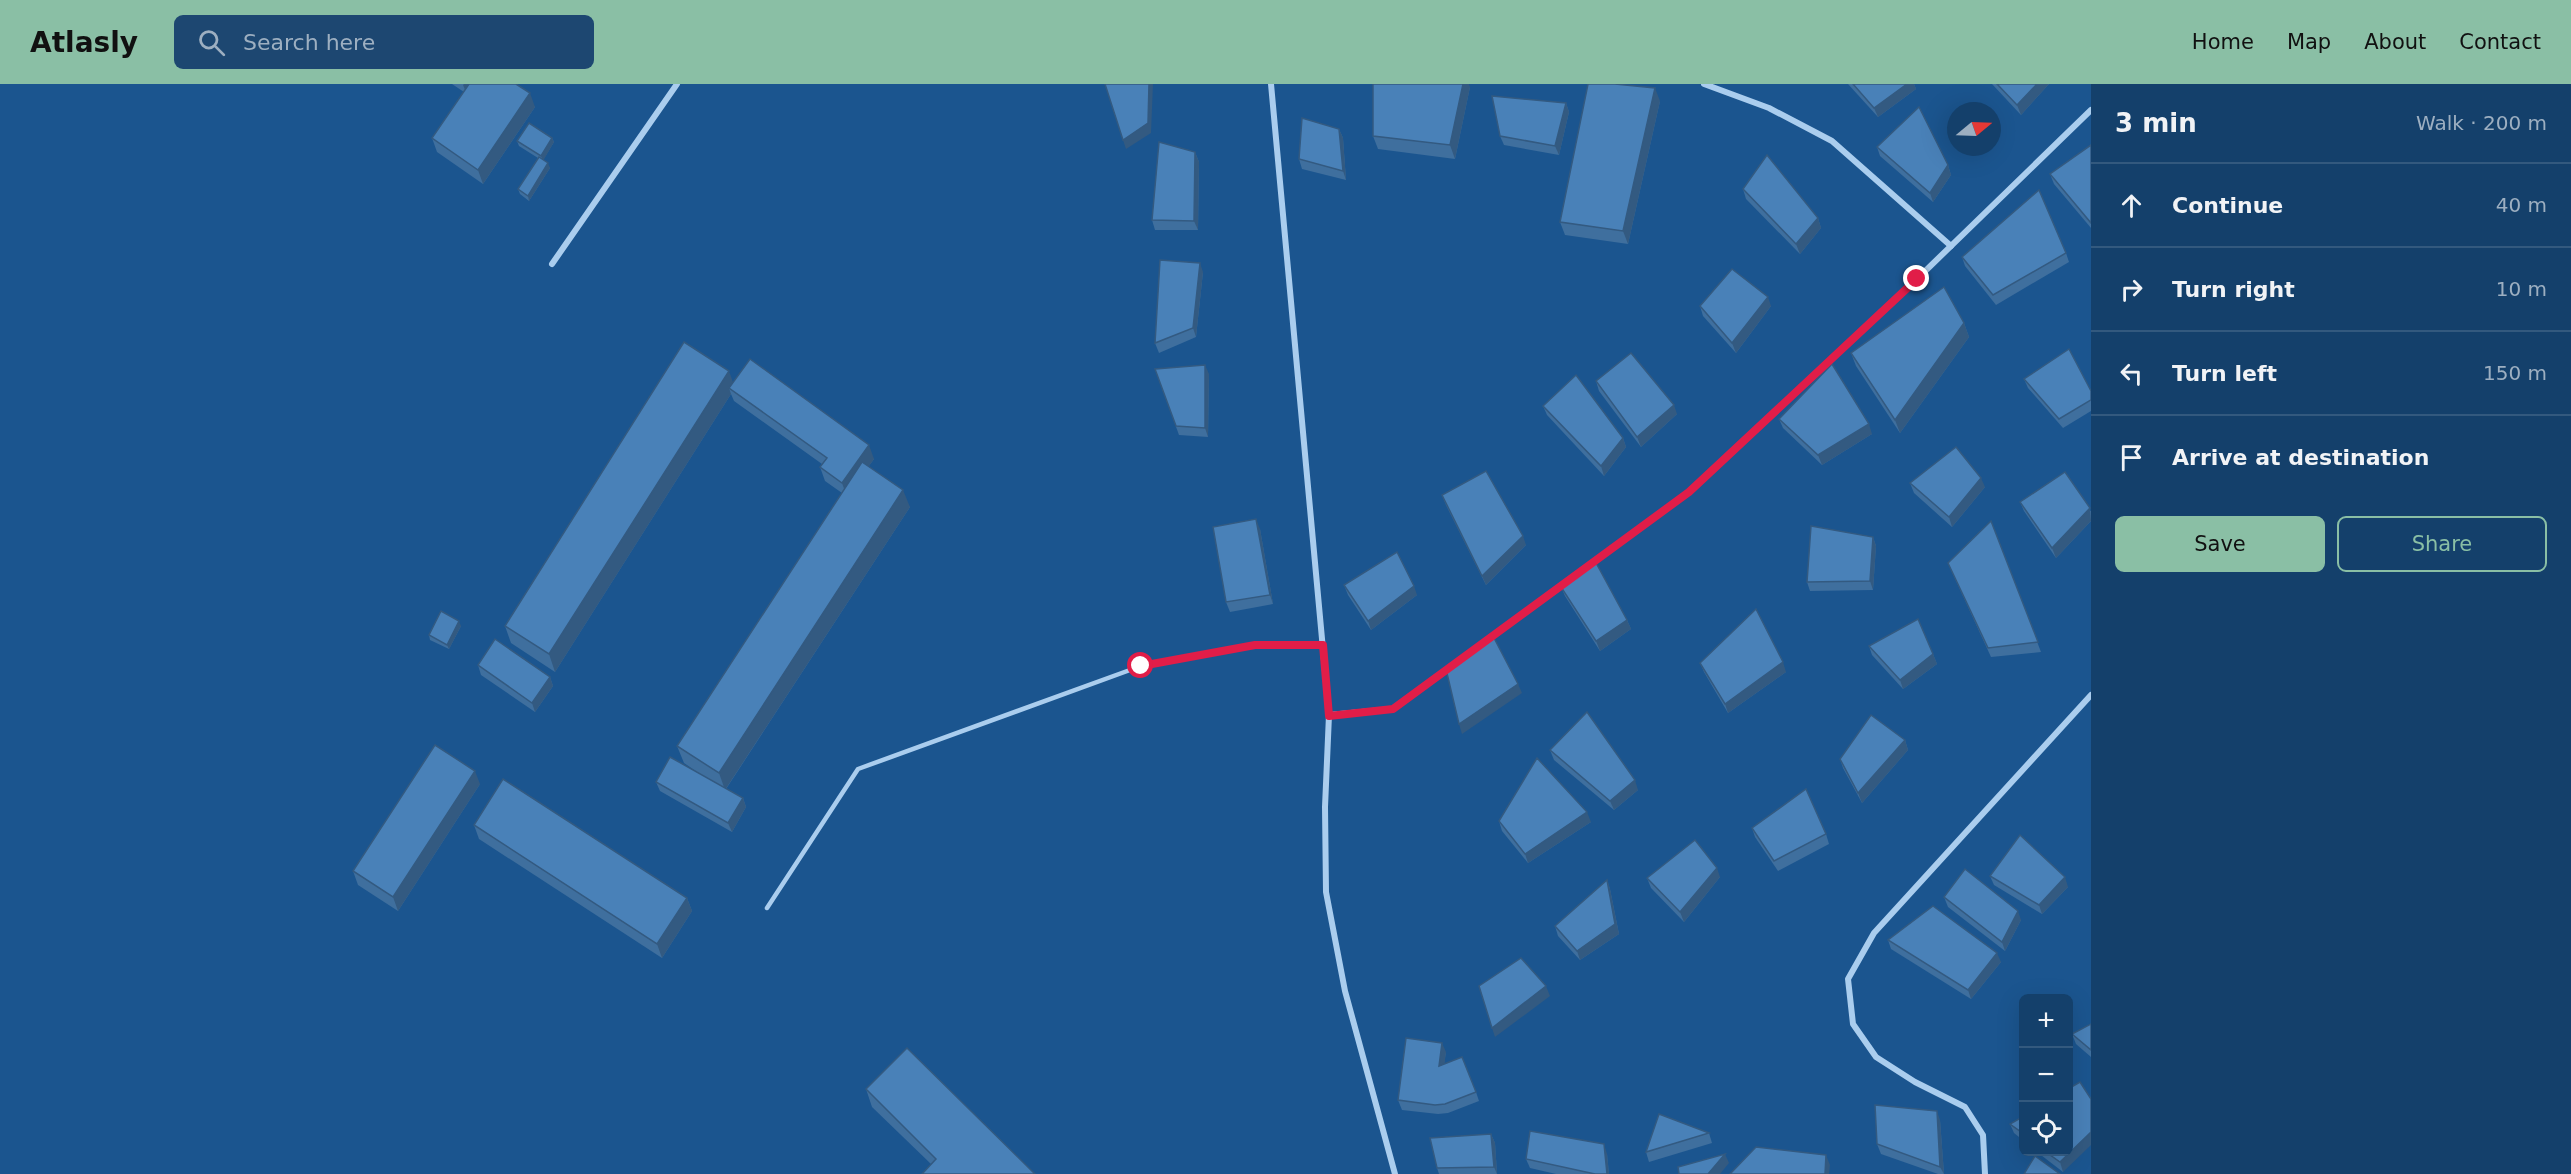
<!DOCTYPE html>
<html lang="en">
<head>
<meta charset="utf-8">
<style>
	body { margin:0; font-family:"DejaVu Sans",sans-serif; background:#1d4771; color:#f1f3f6 }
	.controls { position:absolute; right:18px; bottom:18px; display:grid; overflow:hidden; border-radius:9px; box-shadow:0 6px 24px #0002 }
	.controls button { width:54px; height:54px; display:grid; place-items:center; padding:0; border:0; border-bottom:2px solid #33597e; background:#14406b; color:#f1f3f6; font:30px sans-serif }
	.compass { position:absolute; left:1947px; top:18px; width:54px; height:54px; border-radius:50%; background:#14406b; box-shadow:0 6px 24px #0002; rotate:71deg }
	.stop { position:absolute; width:18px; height:18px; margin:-14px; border:4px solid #e11d48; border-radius:50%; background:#fff }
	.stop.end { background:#e11d48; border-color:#fff; box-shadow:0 2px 6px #0008 }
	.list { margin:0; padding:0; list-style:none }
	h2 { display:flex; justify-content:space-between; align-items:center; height:78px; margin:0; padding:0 24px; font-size:26px }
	h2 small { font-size:20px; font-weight:400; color:#9dafc1 }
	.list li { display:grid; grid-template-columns:39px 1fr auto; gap:18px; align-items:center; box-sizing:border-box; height:84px; padding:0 24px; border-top:2px solid #33597e }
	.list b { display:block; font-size:22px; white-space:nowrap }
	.list em { font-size:20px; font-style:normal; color:#9dafc1 }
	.actions { display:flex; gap:12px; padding:18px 24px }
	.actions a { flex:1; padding:14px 0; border:2px solid #8abfa5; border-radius:9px; text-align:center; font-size:21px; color:#8abfa5 }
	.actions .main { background:#8abfa5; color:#111 }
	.icon { flex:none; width:33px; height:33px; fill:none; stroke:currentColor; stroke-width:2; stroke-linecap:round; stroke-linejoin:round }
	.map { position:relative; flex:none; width:2091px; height:1090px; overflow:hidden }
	header { display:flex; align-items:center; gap:36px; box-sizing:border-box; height:84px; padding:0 30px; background:#8abfa5; color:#111 }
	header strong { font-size:28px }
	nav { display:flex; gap:33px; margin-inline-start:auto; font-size:21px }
	.search { width:420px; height:54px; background:#1d4771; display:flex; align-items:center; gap:15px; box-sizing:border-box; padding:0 21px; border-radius:9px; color:#9dafc1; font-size:22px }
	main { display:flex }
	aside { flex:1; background:#14406b }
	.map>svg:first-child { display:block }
</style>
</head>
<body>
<header>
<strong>Atlasly</strong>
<div class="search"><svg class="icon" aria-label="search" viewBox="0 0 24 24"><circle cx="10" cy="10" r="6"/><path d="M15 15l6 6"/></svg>Search here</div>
<nav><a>Home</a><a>Map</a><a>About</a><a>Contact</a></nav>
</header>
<main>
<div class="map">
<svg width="2091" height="1090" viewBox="0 0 2091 1090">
	<rect width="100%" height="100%" fill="#1b558f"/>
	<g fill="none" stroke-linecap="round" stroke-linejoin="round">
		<path stroke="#aacdee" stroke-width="4.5" d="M767,824L858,685L1141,582L1255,561H1323"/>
		<g stroke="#aacdee" stroke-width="6">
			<path d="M1271,0L1329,631L1325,723L1326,808L1345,907L1395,1090"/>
			<path d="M1704,0L1769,24L1832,57L1951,162"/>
			<path d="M552,180L677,0"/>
			<path d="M1329,631L1393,625L1689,408L1917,195L2091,26"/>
			<path d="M1985,1090L1983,1051L1965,1023L1915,998L1876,973L1853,940L1848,895L1874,849L2091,611"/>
		</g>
	</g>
	<g fill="#3f6f9e">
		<path d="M452,0H516L535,23L483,100L437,68L432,54L464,8Z"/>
		<path d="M1848,0H1914L1916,5L1878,33Z"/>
		<path d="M1992,0H2049L2021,31Z"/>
		<path d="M1470,3L1455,75L1378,65L1373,52Z"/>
		<path d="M1660,17L1628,160L1565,151L1560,138Z"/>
		<path d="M1566,19L1569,28L1559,71L1504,61L1500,52Z"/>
		<path d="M1339,45L1343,54L1346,96L1302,85L1299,75Z"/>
		<path d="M552,54L554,58L543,76L550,84L529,117L520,110L518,105L538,74L519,62L517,57Z"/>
		<path d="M2091,61V144L2054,100L2050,90Z"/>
		<path d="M1877,63L1948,81L1951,91L1933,118L1880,72Z"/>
		<path d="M1195,68L1199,78L1198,146H1155L1152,136Z"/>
		<path d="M1743,105L1818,134L1821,144L1800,170L1746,115Z"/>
		<path d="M2066,169L2069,178L1996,221L1965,182L1962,173Z"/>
		<path d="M1203,188L1196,253L1159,269L1155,259Z"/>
		<path d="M1700,222H1771L1736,269L1703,232Z"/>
		<path d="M1964,239L1969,253L1900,349L1856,282L1851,269Z"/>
		<path d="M1155,285L1209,290L1208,353L1179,351Z"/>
		<path d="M2024,295L2091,307V327L2063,344L2028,304Z"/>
		<path d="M1596,297L1677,330L1641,363L1599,307Z"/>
		<path d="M733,298L874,375L868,383L910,423L726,705L743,714L746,723L732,748L660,707L656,698L700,690L684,679L677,662L842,409L825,397L820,383L822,380L734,317L731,310L555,588L511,559L505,542Z"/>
		<path d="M1543,322L1623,354L1626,363L1604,392L1547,331Z"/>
		<path d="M1779,335L1872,350L1822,381L1783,344Z"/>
		<path d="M1910,399L1985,403L1952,443L1914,409Z"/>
		<path d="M1442,411L1526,461L1486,501L1446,421Z"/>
		<path d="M2020,418L2091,427V437L2056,474L2024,427Z"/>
		<path d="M1991,437L2041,568L1991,573L1952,488L1948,479Z"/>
		<path d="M1260,445L1273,520L1230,528L1226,518Z"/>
		<path d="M1873,453L1876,462L1873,506L1810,507L1807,498Z"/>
		<path d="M1344,501L1417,511L1371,546L1348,511Z"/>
		<path d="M1561,503L1627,536L1631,545L1600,567L1565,512Z"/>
		<path d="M461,542L449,565L430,556L429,551Z"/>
		<path d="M1869,562L1933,570L1937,580L1903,605L1872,571Z"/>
		<path d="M1700,579L1786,588L1728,629L1704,588Z"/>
		<path d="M478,581L550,593L553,602L535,628L481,591Z"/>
		<path d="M1905,656L1908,666L1862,719L1843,684L1840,675Z"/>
		<path d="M1550,666L1638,706L1614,726L1554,676Z"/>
		<path d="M480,700L398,827L358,801L353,787Z"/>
		<path d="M1499,737L1591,738L1528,779L1502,747Z"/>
		<path d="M474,741L687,814L692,827L662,874L479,755Z"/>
		<path d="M1752,744L1826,750L1829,760L1778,787L1755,753Z"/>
		<path d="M1990,792L2068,803L2042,830L1994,801Z"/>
		<path d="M1720,793L1684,838L1651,804L1647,794Z"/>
		<path d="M1607,796L1610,805L1619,850L1580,876L1558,852L1555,842Z"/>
		<path d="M1944,813L2021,836L2005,867L1948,823Z"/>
		<path d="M1888,856L2001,878L1971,915L1891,865Z"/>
		<path d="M2091,940V973L2076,960L2072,950Z"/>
		<path d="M1446,968L1444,980L1476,1008L1479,1017L1448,1029L1438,1030L1402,1026L1398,1016Z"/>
		<path d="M866,1005L1035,1090L931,1080L872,1023Z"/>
		<path d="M2024,1032V1057L2014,1049L2010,1040Z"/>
		<path d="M1940,1036L1944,1090H1938L1881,1070L1877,1060Z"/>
		<path d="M1709,1049L1712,1059L1649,1078L1646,1068Z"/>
		<path d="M1491,1050L1495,1059L1497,1090H1439L1437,1084Z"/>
		<path d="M2037,1068H2068L2063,1088Z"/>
		<path d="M1607,1070L1609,1090H1556L1530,1084L1526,1075Z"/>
	</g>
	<g fill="#335a81">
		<path d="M464,0H474L467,10L463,1Z"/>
		<path d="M1149,0H1153L1151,49L1126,65L1123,56Z"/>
		<path d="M1463,0H1469L1470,3L1455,75L1450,61Z"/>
		<path d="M1907,0H1914L1916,5L1878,33L1874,24Z"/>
		<path d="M2037,0H2049L2021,31L2017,21Z"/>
		<path d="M1655,4L1660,17L1628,160L1623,147Z"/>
		<path d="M530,9L535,23L483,100L478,86Z"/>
		<path d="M1566,19L1569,28L1559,71L1555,62Z"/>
		<path d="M1339,45L1343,54L1346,96L1343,87Z"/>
		<path d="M552,54L554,58L543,77L541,72Z"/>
		<path d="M1195,68L1199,78L1198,146L1194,137Z"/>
		<path d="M548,79L550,84L529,117L528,112Z"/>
		<path d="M1948,81L1951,91L1933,118L1930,109Z"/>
		<path d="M1818,134L1821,144L1800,170L1796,160Z"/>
		<path d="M1200,179L1203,188L1196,253L1193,244Z"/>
		<path d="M1768,213L1771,222L1736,269L1732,259Z"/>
		<path d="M1964,239L1969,253L1900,349L1895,336Z"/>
		<path d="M1205,281L1209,290L1208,353L1205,344Z"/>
		<path d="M729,287L735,304H729L731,310L555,588L549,570Z"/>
		<path d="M1674,321L1677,330L1641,363L1637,353Z"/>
		<path d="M1869,340L1872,350L1822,381L1818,371Z"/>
		<path d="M1623,354L1626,363L1604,392L1601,382Z"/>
		<path d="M869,361L874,375L847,413L842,399Z"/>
		<path d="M1981,394L1985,403L1952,443L1949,433Z"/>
		<path d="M903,406L910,423L725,706L719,689Z"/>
		<path d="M2090,424L2091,437L2056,474L2052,464Z"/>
		<path d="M1256,435L1260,445L1273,520L1270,511Z"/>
		<path d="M1523,452L1526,461L1486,501L1482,492Z"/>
		<path d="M1873,453L1876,462L1873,506L1870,497Z"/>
		<path d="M1414,502L1417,511L1371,546L1368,537Z"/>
		<path d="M1627,536L1631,545L1600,567L1596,557Z"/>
		<path d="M459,537L461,542L449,565L447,561Z"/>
		<path d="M1933,570L1937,580L1903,605L1900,596Z"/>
		<path d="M1783,578L1786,588L1728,629L1725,620Z"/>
		<path d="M550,593L553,602L535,628L532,619Z"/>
		<path d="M1518,600L1522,609L1462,650L1459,640Z"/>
		<path d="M1905,656L1908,666L1862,719L1858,709Z"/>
		<path d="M475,687L480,700L398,827L393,813Z"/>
		<path d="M1635,696L1638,706L1614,726L1610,717Z"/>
		<path d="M743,714L746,723L732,748L728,739Z"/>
		<path d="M1587,728L1591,738L1528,779L1525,770Z"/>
		<path d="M1717,784L1720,793L1684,838L1680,828Z"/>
		<path d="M2065,793L2068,803L2042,830L2039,821Z"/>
		<path d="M1607,796L1610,805L1619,850L1580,876L1577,867Z"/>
		<path d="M687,814L692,827L662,874L657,860Z"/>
		<path d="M2018,827L2021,836L2005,867L2002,858Z"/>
		<path d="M1997,869L2001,878L1971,915L1968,906Z"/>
		<path d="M1546,902L1550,912L1495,953L1492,944Z"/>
		<path d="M1442,959L1446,968L1443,992L1439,982Z"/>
		<path d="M1937,1027L1940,1036L1944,1090L1940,1083Z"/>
		<path d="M2091,1048V1061L2063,1088L2060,1078Z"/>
		<path d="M1491,1050L1495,1059L1497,1090L1494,1083Z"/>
		<path d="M1604,1060L1607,1070L1609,1090H1607Z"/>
		<path d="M1725,1070L1729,1079L1720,1090H1708Z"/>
		<path d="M1826,1071L1830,1081L1829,1090H1825Z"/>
	</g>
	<g fill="#4981b8" stroke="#335a81" stroke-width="1.5">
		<path d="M469,0H516L530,9L478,86L432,54Z"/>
		<path d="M1105,0H1149L1148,39L1123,56Z"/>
		<path d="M1373,0H1463L1450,61L1373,52Z"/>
		<path d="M1588,0H1615L1655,4L1623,147L1560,138Z"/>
		<path d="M1853,0H1907L1874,24Z"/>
		<path d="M1997,0H2037L2017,21Z"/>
		<path d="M1492,12L1566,19L1555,62L1500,52Z"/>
		<path d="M1919,23L1948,81L1930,109L1877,63Z"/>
		<path d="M1302,34L1339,45L1343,87L1299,75Z"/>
		<path d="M529,39L552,54L541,72L517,57Z"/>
		<path d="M1159,58L1195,68L1194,137L1152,136Z"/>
		<path d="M2091,61V139L2050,90Z"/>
		<path d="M1767,71L1818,134L1796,160L1743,105Z"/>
		<path d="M539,73L548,79L528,112L518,105Z"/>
		<path d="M2039,106L2066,169L1993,211L1962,173Z"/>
		<path d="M1160,176L1200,179L1193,244L1155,259Z"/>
		<path d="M1732,185L1768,213L1732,259L1700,222Z"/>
		<path d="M1944,203L1964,239L1895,336L1851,269Z"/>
		<path d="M684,258L729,287L549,570L505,542Z"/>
		<path d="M2069,265L2091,307V316L2059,335L2024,295Z"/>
		<path d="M1631,269L1674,321L1637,353L1596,297Z"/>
		<path d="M750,275L869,361L842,399L820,383L827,374L729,304Z"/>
		<path d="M1832,280L1869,340L1818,371L1779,335Z"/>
		<path d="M1205,281V344L1176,342L1155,285Z"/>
		<path d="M1576,291L1623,354L1601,382L1543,322Z"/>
		<path d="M1956,363L1981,394L1949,433L1910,399Z"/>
		<path d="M862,378L903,406L719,689L677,662Z"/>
		<path d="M1486,387L1523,452L1482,492L1442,411Z"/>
		<path d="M2065,388L2090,424L2052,464L2020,418Z"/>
		<path d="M1256,435L1270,511L1226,518L1213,443Z"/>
		<path d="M1991,437L2038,558L1988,564L1948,479Z"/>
		<path d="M1811,442L1873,453L1870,497L1807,498Z"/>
		<path d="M1397,468L1414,502L1368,537L1344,501Z"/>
		<path d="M1595,477L1627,536L1596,557L1561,503Z"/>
		<path d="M1756,525L1783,578L1725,620L1700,579Z"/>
		<path d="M441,527L459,537L447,561L429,551Z"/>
		<path d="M1918,535L1933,570L1900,596L1869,562Z"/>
		<path d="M1494,554L1518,600L1459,640L1446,585Z"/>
		<path d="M495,555L550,593L532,619L478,581Z"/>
		<path d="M1587,628L1635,696L1610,717L1550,666Z"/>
		<path d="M1871,631L1905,656L1858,709L1840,675Z"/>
		<path d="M435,661L475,687L393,813L353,787Z"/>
		<path d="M670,673L743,714L728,739L656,698Z"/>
		<path d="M1537,674L1587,728L1525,770L1499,737Z"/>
		<path d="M503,695L687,814L657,860L474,741Z"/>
		<path d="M1806,705L1826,750L1774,777L1752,744Z"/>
		<path d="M2020,751L2065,793L2039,821L1990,792Z"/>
		<path d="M1695,756L1717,784L1680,828L1647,794Z"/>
		<path d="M1965,785L2018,827L2002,858L1944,813Z"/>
		<path d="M1607,796L1615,840L1577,867L1555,842Z"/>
		<path d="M1933,822L1997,869L1968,906L1888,856Z"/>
		<path d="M1521,874L1546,902L1492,944L1479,902Z"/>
		<path d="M2091,940V966L2072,950Z"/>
		<path d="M1406,954L1442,959L1439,982L1462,973L1476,1008L1445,1020L1435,1021L1398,1016Z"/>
		<path d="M907,964L1035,1090H922L936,1075L866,1005Z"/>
		<path d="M2080,998L2091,1015V1048L2060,1078L2046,1068H2068V1005Z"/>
		<path d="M1875,1021L1937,1027L1940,1083L1877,1060Z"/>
		<path d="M1659,1030L1709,1049L1646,1068Z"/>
		<path d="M2024,1032V1050L2010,1040Z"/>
		<path d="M1530,1047L1604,1060L1607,1090H1595L1526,1075Z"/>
		<path d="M1491,1050L1494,1083L1437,1084L1430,1054Z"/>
		<path d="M1756,1063L1826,1071L1825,1090H1730Z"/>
		<path d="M1725,1070L1708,1090H1679L1678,1083Z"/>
		<path d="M2035,1072L2060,1090H2024Z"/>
	</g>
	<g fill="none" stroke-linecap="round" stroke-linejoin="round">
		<path stroke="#e11d48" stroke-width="8" d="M1141,582L1255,561H1323L1329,632L1393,625L1689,408L1917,195"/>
	</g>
</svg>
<div class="controls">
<button>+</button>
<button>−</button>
<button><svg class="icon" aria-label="locate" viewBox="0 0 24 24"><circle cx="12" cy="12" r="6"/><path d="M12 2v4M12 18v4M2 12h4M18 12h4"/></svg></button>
</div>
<svg class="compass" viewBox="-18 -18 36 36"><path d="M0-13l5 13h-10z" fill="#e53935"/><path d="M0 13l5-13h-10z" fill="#9dafc1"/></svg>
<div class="stop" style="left:1141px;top:582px"></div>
<div class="stop end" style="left:1917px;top:195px"></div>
</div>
<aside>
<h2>3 min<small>Walk · 200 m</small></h2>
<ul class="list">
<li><svg class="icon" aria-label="ahead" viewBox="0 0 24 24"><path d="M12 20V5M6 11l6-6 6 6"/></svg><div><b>Continue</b></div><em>40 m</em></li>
<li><svg class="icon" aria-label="right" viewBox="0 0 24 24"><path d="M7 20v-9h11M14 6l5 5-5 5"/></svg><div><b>Turn right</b></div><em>10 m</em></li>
<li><svg class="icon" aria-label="left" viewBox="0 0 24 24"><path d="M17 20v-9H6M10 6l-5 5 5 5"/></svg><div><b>Turn left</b></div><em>150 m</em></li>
<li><svg class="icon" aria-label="arrive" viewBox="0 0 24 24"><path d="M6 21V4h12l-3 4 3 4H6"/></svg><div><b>Arrive at destination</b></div></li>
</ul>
<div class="actions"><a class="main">Save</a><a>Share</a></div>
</aside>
</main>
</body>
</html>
